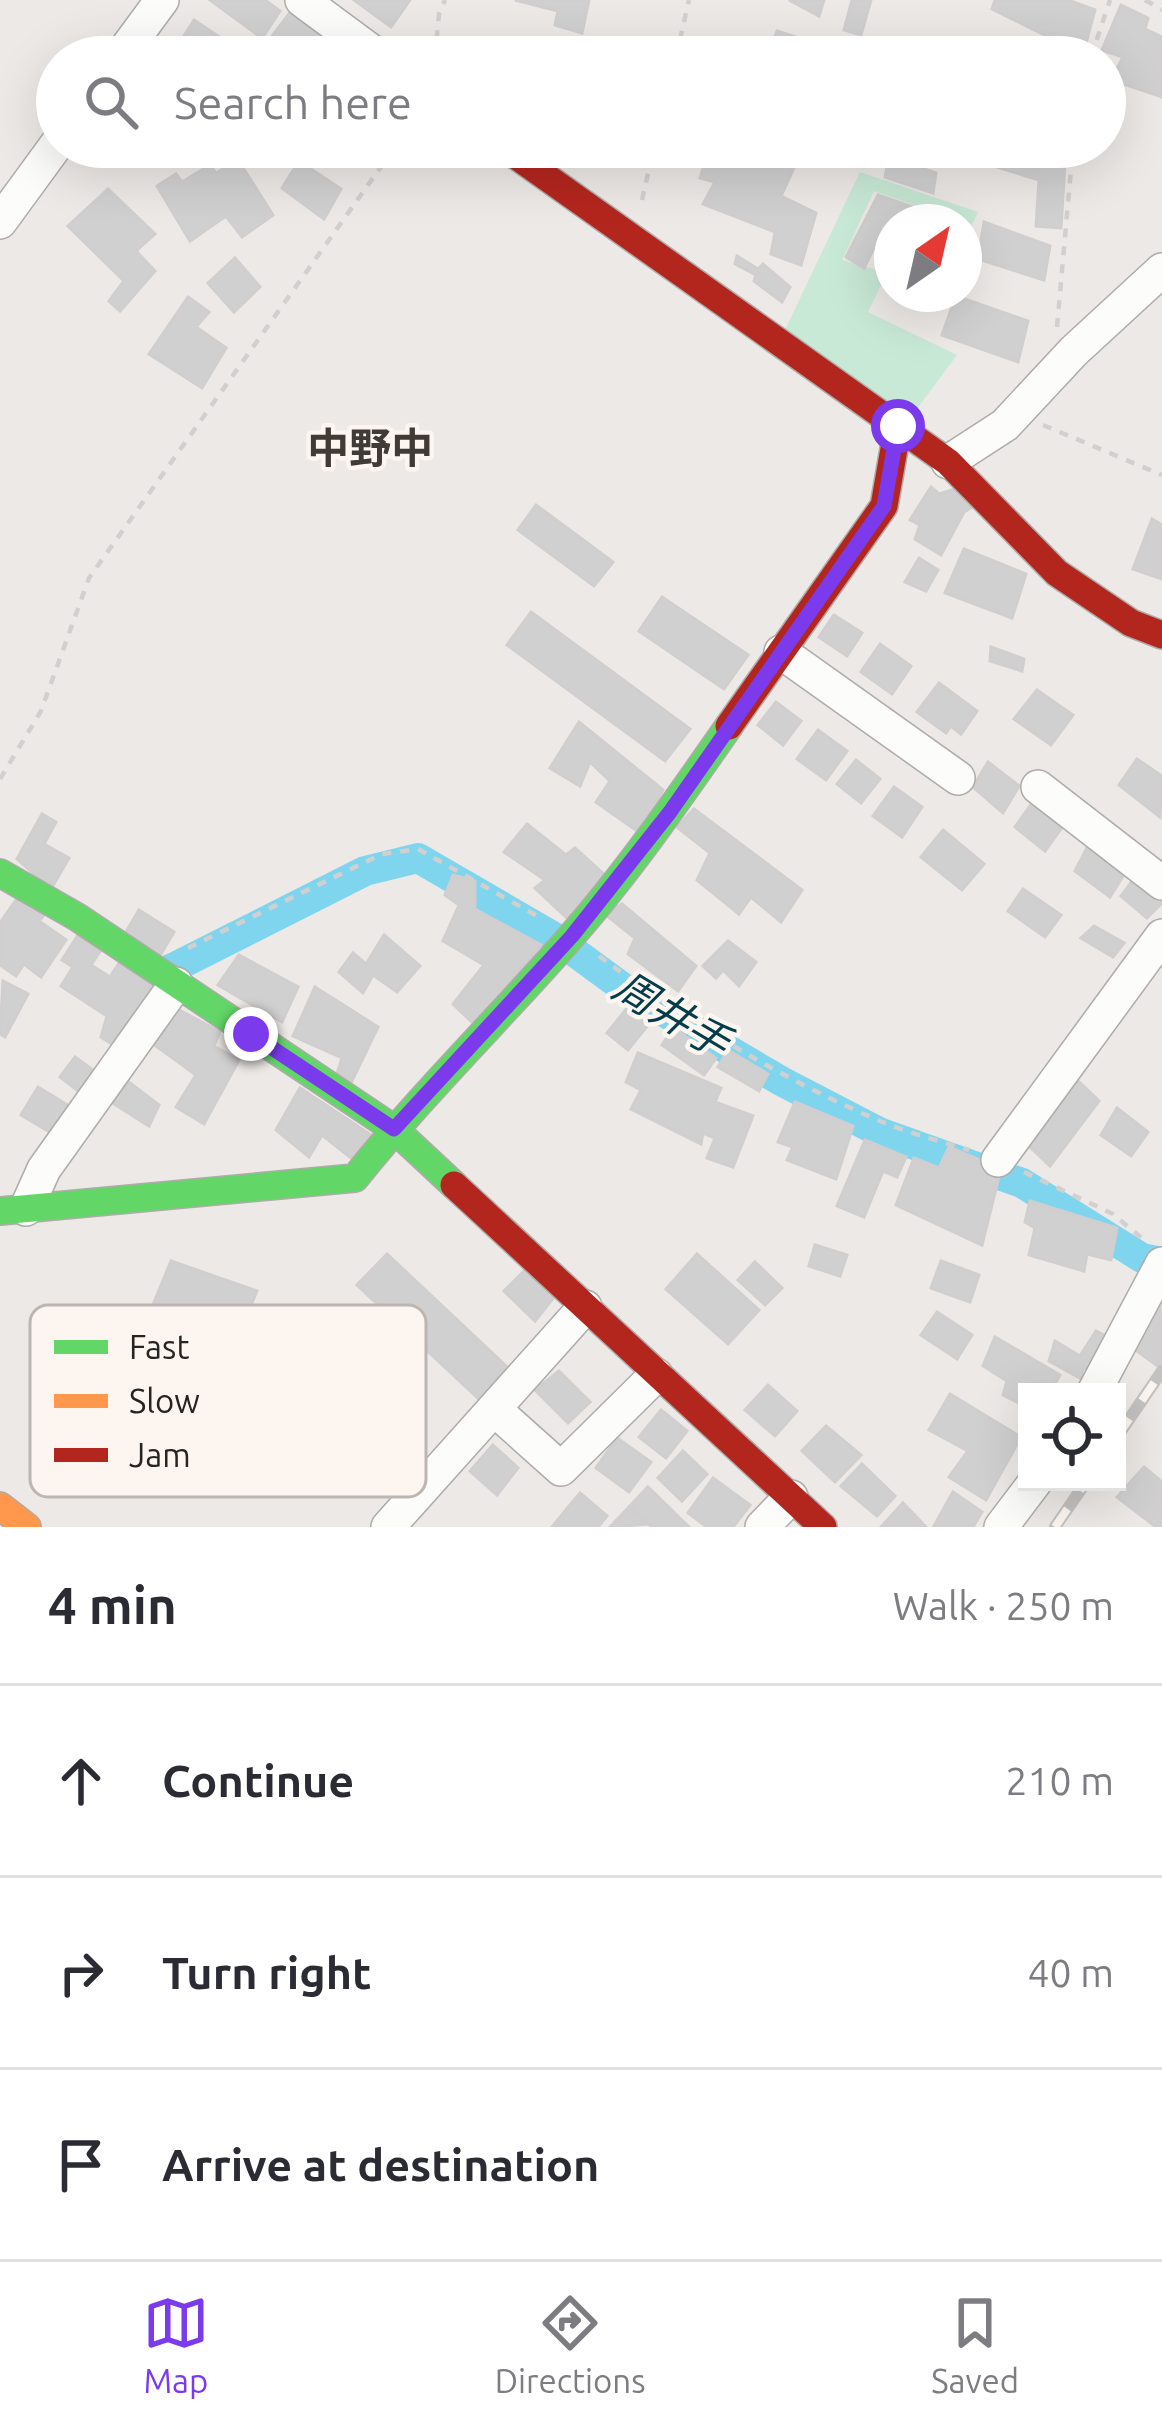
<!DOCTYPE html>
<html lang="en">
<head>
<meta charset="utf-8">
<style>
	body { margin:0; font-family:Ubuntu,"Noto Sans JP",sans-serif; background:#f2f2f3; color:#2b2b33 }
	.controls { position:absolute; right:36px; bottom:36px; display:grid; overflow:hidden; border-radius:0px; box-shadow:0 12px 48px #0002 }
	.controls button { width:108px; height:108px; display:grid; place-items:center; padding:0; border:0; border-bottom:3px solid #e1e1e2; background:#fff; color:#2b2b33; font:60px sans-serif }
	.compass { position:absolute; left:874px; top:204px; width:108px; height:108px; border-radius:50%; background:#fff; box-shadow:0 12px 48px #0002; rotate:34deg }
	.stop { position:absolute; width:36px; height:36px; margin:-27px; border:9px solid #7c3aed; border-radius:50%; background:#fff }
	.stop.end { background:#7c3aed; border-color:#fff; box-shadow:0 3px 12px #0008 }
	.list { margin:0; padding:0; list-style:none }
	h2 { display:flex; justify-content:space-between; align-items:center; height:156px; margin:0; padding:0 48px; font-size:51px }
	h2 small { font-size:39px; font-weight:400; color:#7c7c81 }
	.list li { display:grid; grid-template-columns:78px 1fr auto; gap:36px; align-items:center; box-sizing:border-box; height:192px; padding:0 48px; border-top:3px solid #e1e1e2 }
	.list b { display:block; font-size:45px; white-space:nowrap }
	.list em { font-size:39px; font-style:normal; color:#7c7c81 }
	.icon { flex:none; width:66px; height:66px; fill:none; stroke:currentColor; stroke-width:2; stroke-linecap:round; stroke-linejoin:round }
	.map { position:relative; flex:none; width:1162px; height:1527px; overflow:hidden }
	.search { position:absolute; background:#fff; box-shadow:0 12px 48px #0002; left:36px; right:36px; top:36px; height:132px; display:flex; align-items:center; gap:30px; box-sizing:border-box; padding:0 42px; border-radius:66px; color:#7c7c81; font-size:45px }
	.sheet { height:732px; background:#fff }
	nav { display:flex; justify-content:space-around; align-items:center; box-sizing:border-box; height:168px; border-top:3px solid #e1e1e2; background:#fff; font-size:33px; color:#7c7c81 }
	nav a { display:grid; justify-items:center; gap:6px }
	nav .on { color:#7c3aed }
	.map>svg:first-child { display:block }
</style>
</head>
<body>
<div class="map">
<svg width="1162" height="1527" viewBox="0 0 1162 1527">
	<rect width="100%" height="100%" fill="#ece9e6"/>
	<path fill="#c8e9d5" d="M860,172L978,212L972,225L874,191L842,260L887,273L868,312L957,355L908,421L785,330Z"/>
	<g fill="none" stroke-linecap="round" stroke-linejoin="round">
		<path stroke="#80d5ee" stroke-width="30" d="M149,972L154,976L177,966L365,871L418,858L554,937L625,989L781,1081L881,1133L1022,1183L1142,1258L1162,1262"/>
	</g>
	<g fill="#d1d0d0" stroke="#d0cece" stroke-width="3">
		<path d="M210,0H265L280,11L262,38Z"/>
		<path d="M354,0H410L391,27Z"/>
		<path d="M515,0H589L582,33L555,25L558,11Z"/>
		<path d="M789,0H824L819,16Z"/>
		<path d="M852,0H871L861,35L844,30Z"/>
		<path d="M995,0H1068L1095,10L1083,54L992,9Z"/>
		<path d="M1121,5L1148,18L1145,29L1162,37V97L1111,80L1123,57L1102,50Z"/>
		<path d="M292,10L345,53L342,57H273L263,48Z"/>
		<path d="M194,20L249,57H180L174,52Z"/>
		<path d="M777,31L799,38L797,48L831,57H767Z"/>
		<path d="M543,38L565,47L561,57H537Z"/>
		<path d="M710,147L742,156L746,147H765L798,159L781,196L816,213L801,265L771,254L775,232L703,204L715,182L700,178Z"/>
		<path d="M796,147H852L846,166Z"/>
		<path d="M979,147H1066L1061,228L1036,226L1039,180L974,160Z"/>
		<path d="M889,157L936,173L933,193L885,177Z"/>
		<path d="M238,160L273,215L242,237L226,216L190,241L157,186L176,174L182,182L210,165L216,173Z"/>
		<path d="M299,161L341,189L324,219L282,188Z"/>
		<path d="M108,189L155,234L136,251L155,271L120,311L109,301L124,281L68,226Z"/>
		<path d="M878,195L947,219L892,222V255L874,248L864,268L846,257Z"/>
		<path d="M984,222L1050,246L1044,280L978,259Z"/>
		<path d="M737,256L758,269L763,264L790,287L782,302L754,281L756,275L735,264Z"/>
		<path d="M235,258L260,287L234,312L208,283Z"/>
		<path d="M956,296L1028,321L1018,362L942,335Z"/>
		<path d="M188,297L209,312L196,327L226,348L202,388L149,354Z"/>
		<path d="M931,487L939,494L958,488L974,506L964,512L941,555L915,539L920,525L910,520Z"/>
		<path d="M536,505L613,562L594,586L518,530Z"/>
		<path d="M1152,519L1162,525V579L1133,569Z"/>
		<path d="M964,549L1026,574L1012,618L945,593Z"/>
		<path d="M919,558L938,570L926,591L905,582Z"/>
		<path d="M662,597L748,655L724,689L639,631Z"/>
		<path d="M531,612L690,729L665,761L507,645Z"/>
		<path d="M834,615L862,633L847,656L819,637Z"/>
		<path d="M880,644L911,666L892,694L861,672Z"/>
		<path d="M991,647L1024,659L1022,671L990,661Z"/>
		<path d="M939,683L977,711L961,734L951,726L946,733L917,712Z"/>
		<path d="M1037,690L1073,715L1051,745L1014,719Z"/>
		<path d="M776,702L801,721L783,745L758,725Z"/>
		<path d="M579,722L663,790L640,833L596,802L610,781L590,762L580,786L550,768Z"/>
		<path d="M818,730L847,751L826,780L797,759Z"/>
		<path d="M1137,759L1162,776L1160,817L1119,785Z"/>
		<path d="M856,760L880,779L861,803L837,784Z"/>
		<path d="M988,762L1019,786L1003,813L973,787Z"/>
		<path d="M894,787L922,807L902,837L873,816Z"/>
		<path d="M1032,803L1063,826L1045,851L1015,827Z"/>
		<path d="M694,809L802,890L781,922L751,897L739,914L697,880L710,853L677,827Z"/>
		<path d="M42,814L56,822L44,844L69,858L51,889L17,859Z"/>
		<path d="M527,824L566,855L575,848L606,876L568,919L535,888L545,880L504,852Z"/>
		<path d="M943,830L984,864L962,890L921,857Z"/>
		<path d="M1091,840L1128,868L1110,897L1075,871Z"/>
		<path d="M453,875L475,881V909L541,945L476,1026L453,1004L484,965L443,941L459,905L445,895Z"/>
		<path d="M1136,876L1162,897V903L1147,918L1121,896Z"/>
		<path d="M1023,889L1061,915L1045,937L1008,911Z"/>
		<path d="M18,897L44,915L39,921L66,940L41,977L24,964L16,976L0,965V923Z"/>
		<path d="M622,904L696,966L678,991L628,954L635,938L606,915Z"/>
		<path d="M139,910L174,932L158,959L123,937Z"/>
		<path d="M1094,926L1124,943L1113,957L1081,938Z"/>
		<path d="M78,935L101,950L91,965L110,977L121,960L165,989L124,1052L101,1037L107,1016L61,986L73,967L62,960Z"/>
		<path d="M384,935L420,966L397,992L373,975L363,993L339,972L353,953L366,964Z"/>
		<path d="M728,941L756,962L739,986L723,970L716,978L703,966Z"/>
		<path d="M239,955L298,987L282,1022L218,985Z"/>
		<path d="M3,981L28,994L5,1037L0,1034Z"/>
		<path d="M315,987L378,1027L350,1085L335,1080L342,1058L293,1036Z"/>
		<path d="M632,1002L653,1019L628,1050L607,1033Z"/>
		<path d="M172,1006L220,1032L214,1046L239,1060L204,1124L176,1107L196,1075L149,1041Z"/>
		<path d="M674,1028L716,1058L704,1075L662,1045Z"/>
		<path d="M728,1050L768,1074L759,1091L718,1067Z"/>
		<path d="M638,1053L721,1088L715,1102L753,1116L733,1167L707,1158L715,1138L703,1133L701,1144L631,1109L641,1090L626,1082Z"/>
		<path d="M75,1057L101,1076L86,1097L60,1077Z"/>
		<path d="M122,1077L159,1105L149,1126L111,1102Z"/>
		<path d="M1075,1078L1099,1101L1050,1166L1027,1144Z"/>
		<path d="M38,1087L74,1109L58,1137L21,1115Z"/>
		<path d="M300,1088L371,1135L355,1161L322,1135L309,1157L276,1130Z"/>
		<path d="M795,1102L853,1126L836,1179L787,1160L793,1147L778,1142Z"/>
		<path d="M1117,1108L1148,1132L1131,1156L1101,1135Z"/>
		<path d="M865,1140L906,1157L897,1177L883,1171L864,1217L837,1206Z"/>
		<path d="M949,1147L1001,1169L982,1245L896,1205L914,1158L939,1168Z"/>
		<path d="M1030,1201L1117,1228L1111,1260L1087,1254L1084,1271L1029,1255L1035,1228L1025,1222Z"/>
		<path d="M815,1245L847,1255L840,1276L809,1266Z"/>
		<path d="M387,1254L507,1367L480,1400L357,1285Z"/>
		<path d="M697,1254L759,1310L728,1344L666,1289Z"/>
		<path d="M171,1261L257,1291L251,1305L278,1317L249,1398L224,1391L236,1347L184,1329L189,1319L153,1305Z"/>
		<path d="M941,1261L979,1275L970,1302L931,1288Z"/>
		<path d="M755,1262L782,1288L765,1305L738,1280Z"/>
		<path d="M526,1269L555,1296L535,1321L504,1291Z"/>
		<path d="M1160,1305L1162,1362L1159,1367L1133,1348Z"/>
		<path d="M937,1312L972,1335L957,1359L921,1335Z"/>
		<path d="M1096,1331L1110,1338L1093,1373L1084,1367L1080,1378L1049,1361L1055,1341L1080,1356Z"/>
		<path d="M995,1337L1060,1375L1050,1392H1027V1407L1003,1395L1007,1381L983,1366Z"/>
		<path d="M559,1371L590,1402L568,1423L535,1390Z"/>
		<path d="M768,1385L797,1411L775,1436L745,1410Z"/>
		<path d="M950,1394L1021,1437L986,1500L949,1477L968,1451L929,1430Z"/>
		<path d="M661,1410L687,1431L666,1458L639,1437Z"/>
		<path d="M826,1426L861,1455L835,1482L802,1451Z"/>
		<path d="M617,1438L651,1462L629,1492L596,1468Z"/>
		<path d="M493,1445L518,1468L497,1495L470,1471Z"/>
		<path d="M683,1451L707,1474L682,1501L658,1478Z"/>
		<path d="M862,1464L895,1496L877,1516L841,1486Z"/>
		<path d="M1144,1467L1162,1482V1527H1156L1117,1497Z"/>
		<path d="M713,1478L750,1505L733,1527H707L688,1513Z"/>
		<path d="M648,1487L689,1527H652L629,1507Z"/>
		<path d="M953,1492L982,1512L973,1527L934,1526Z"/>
		<path d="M580,1493L607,1516L598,1527H552Z"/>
		<path d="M903,1503L926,1527H881Z"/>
		<path d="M629,1507L649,1524L610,1527Z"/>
	</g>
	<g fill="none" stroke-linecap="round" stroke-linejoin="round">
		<defs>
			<g id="street">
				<path d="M302,0L379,57"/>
				<path d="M120,57L162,0"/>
				<path d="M0,222L57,144"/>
				<path d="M948,462L1005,425L1074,351L1162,270"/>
				<path d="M781,652L958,778"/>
				<path d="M1038,787L1162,883"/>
				<path d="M998,1160L1162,936"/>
				<path d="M26,1209L44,1169L176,984"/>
				<path d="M1094,1392L1162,1264"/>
				<path d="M494,1409L561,1469L656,1375"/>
				<path d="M388,1527L585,1307"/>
				<path d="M762,1527L791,1497"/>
				<path d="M1001,1527L1035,1482"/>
			</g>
			<g id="fast">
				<path d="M0,873L77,917L394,1129L454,1185"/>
				<path d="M0,1211L355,1178C422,1094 499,1019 569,939C628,872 679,798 729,726"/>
			</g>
			<path id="slow" d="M0,1506L27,1527"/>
			<g id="jam">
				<path d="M504,147L948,462L1057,573L1131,623L1162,635"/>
				<path d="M729,726L884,506L898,426"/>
				<path d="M454,1185L823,1527"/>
			</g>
		</defs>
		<use href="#street" stroke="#aeabaa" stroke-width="36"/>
		<use href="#fast" stroke="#aeabaa" stroke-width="30"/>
		<use href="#slow" stroke="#aeabaa" stroke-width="30"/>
		<use href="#jam" stroke="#aeabaa" stroke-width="30"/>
		<g stroke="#d1d0cf" stroke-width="4.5" stroke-dasharray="9 9" stroke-linecap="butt">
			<path d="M1145,0L1162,10"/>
			<path d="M435,57L439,14L445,0"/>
			<path d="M676,57L689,0"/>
			<path d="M1091,57L1110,0"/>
			<path d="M642,200L654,147"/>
			<path d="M1057,327L1073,147"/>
			<path d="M1043,425L1162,475"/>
			<path d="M0,779L41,711L89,578L395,147"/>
			<path d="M188,948L382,854L418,849L539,917"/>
			<path d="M599,956C685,1020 781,1079 880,1121C908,1133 940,1141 969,1150"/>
			<path d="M1024,1172L1113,1214L1144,1240"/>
		</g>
		<use href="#street" stroke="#fcfcfb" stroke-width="33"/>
		<use href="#fast" stroke="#63d668" stroke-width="27"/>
		<use href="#slow" stroke="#ff974d" stroke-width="27"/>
		<use href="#jam" stroke="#b3261e" stroke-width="27"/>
		<defs>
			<g id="rail">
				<path d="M1117,1437L1162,1371"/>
				<path d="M1055,1527L1086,1482"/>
			</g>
		</defs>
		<use href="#rail" stroke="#c3c2c1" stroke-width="12"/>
		<use href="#rail" stroke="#fcf5f0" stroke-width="8" stroke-dasharray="22" stroke-linecap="butt"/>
	</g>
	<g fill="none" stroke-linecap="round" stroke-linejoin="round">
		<path stroke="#7c3aed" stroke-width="15" d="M251,1034L394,1129L572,936L670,812L884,506L898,426"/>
	</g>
	<g text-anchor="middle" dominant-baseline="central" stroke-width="9" stroke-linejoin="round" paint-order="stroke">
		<g font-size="42" font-weight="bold" fill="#403b37" stroke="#fcf5f0">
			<text x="370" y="447">中野中</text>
		</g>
		<g font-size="42" font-style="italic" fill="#033d4c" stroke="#fcf5f0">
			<text transform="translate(672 1014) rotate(31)">周井手</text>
		</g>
	</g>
	<rect x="30" y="1305" width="396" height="192" rx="18" fill="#fcf5f0" stroke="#bcb6b2" stroke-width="3"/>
	<rect x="54" y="1340" width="54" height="14" fill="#63d668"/>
	<rect x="54" y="1394" width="54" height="14" fill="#ff974d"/>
	<rect x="54" y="1448" width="54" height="14" fill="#b3261e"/>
	<g font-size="33" fill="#262422">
		<text x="129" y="1359">Fast</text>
		<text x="129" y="1413">Slow</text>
		<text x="129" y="1467">Jam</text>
	</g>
</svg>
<div class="controls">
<button><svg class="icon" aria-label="locate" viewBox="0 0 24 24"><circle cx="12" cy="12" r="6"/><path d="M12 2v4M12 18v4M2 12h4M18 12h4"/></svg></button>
</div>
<svg class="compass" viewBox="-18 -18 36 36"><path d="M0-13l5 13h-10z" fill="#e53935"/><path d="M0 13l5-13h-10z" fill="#7c7c81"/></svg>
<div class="stop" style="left:898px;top:426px"></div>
<div class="stop end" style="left:251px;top:1034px"></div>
<div class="search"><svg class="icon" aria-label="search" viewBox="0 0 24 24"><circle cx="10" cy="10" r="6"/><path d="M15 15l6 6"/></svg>Search here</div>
</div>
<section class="sheet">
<h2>4 min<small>Walk · 250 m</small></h2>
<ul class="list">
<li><svg class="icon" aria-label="ahead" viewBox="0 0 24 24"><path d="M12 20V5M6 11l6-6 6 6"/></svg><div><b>Continue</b></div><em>210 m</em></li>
<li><svg class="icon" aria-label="right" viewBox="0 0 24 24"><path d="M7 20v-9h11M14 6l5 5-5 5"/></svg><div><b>Turn right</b></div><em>40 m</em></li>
<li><svg class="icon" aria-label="arrive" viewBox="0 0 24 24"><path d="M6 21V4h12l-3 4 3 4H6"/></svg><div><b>Arrive at destination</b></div></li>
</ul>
</section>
<nav>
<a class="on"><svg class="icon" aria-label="map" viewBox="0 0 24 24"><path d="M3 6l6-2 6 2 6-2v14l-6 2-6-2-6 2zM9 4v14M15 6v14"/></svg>Map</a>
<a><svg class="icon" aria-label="directions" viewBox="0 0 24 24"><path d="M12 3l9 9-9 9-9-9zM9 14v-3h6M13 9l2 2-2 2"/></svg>Directions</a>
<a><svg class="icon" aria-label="saved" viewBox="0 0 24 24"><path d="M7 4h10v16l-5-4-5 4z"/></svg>Saved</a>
</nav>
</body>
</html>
